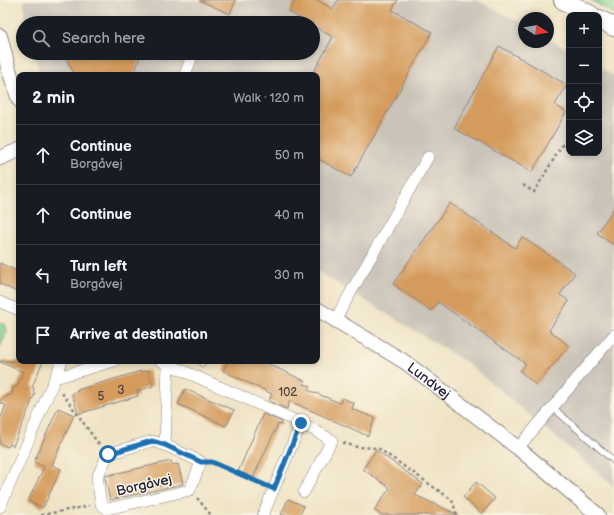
<!DOCTYPE html>
<html lang="en">
<head>
<meta charset="utf-8">
<style>
	body { margin:0; font-family:"Balsamiq Sans",sans-serif; background:#20242c; color:#f1f3f6 }
	.controls { position:absolute; right:12px; top:12px; display:grid; overflow:hidden; border-radius:8px; box-shadow:0 2px 6px #0003 }
	.controls button { width:36px; height:36px; display:grid; place-items:center; padding:0; border:0; border-bottom:1px solid #363941; background:#171b24; color:#f1f3f6; font:20px sans-serif }
	.compass { position:absolute; left:518px; top:12px; width:36px; height:36px; border-radius:50%; background:#171b24; box-shadow:0 2px 6px #0003; rotate:101deg }
	.stop { position:absolute; width:12px; height:12px; margin:-9px; border:3px solid #1f6fb2; border-radius:50%; background:#fff }
	.stop.end { background:#1f6fb2; border-color:#fff; box-shadow:0 1px 4px #0008 }
	.list { margin:0; padding:0; list-style:none }
	h2 { display:flex; justify-content:space-between; align-items:center; height:52px; margin:0; padding:0 16px; font-size:17px }
	h2 small { font-size:13px; font-weight:400; color:#9ea1a6 }
	.list li { display:grid; grid-template-columns:26px 1fr auto; gap:12px; align-items:center; box-sizing:border-box; height:60px; padding:0 16px; border-top:1px solid #363941 }
	.list b { display:block; font-size:15px; white-space:nowrap }
	.list p { margin:0; font-size:13px; white-space:nowrap; color:#9ea1a6 }
	.list em { font-size:13px; font-style:normal; color:#9ea1a6 }
	.icon { flex:none; width:22px; height:22px; fill:none; stroke:currentColor; stroke-width:2; stroke-linecap:round; stroke-linejoin:round }
	.map { position:relative; flex:none; width:614px; height:515px; overflow:hidden }
	.search { position:absolute; background:#171b24; box-shadow:0 2px 6px #0003; left:16px; top:16px; width:304px; height:44px; display:flex; align-items:center; gap:10px; box-sizing:border-box; padding:0 14px; border-radius:22px; color:#9ea1a6; font-size:15px }
	.panel { position:absolute; background:#171b24; box-shadow:0 2px 6px #0003; left:16px; top:72px; width:304px; height:292px; border-radius:8px }
	.map>svg:first-child { display:block }
</style>
</head>
<body>
<div class="map">
<svg width="614" height="515" viewBox="0 0 614 515">
	<rect width="100%" height="100%" fill="#fcf5e5"/>
	<filter id="ink" filterUnits="userSpaceOnUse"><feTurbulence type="fractalNoise" baseFrequency=".025" numOctaves="2"/><feDisplacementMap in="SourceGraphic" scale="8" xChannelSelector="R" yChannelSelector="G"/><feConvolveMatrix kernelMatrix="1 2 1 2 8 2 1 2 1" color-interpolation-filters="sRGB"/></filter>
	<filter id="wash" filterUnits="userSpaceOnUse"><feTurbulence type="fractalNoise" baseFrequency=".012" numOctaves="4" result="noise"/><feDisplacementMap in="SourceGraphic" scale="16" xChannelSelector="R" yChannelSelector="G"/><feGaussianBlur stdDeviation="0.9" result="paint"/><feColorMatrix in="noise" values="0 0 0 0 0 0 0 0 0 0 0 0 0 0 0 0 0 1.4 0 .05"/><feComposite in="paint" operator="in"/></filter>
	<g filter="url(#wash)">
		<rect width="100%" height="100%" fill="#efe3c4"/>
		<path fill="#cac3b8" d="M24,0H476L524,24V42H548V38L569,50V153H599V67L614,76V486L466,362L317,271V75H40L34,53H313V23H26L24,16Z"/>
		<g fill="#87d391" stroke="#547a66">
			<path d="M591,0H614V14Z"/>
			<path d="M0,322L4,324L7,331L0,347Z"/>
		</g>
		<g id="blocks">
			<g fill="#d49b5b">
				<path d="M199,0H236L230,14Z"/>
				<path d="M295,0H317L333,9L338,0H398L392,10L432,32L351,177L317,158V75H312L333,37L313,26V23H308L289,12Z"/>
				<path d="M499,46L567,85L555,105L566,112L532,172L454,128Z"/>
				<path d="M70,53H141L134,75H75L67,60Z"/>
				<path d="M450,203L515,248L522,237L575,273L560,295L569,301L549,330L569,346L536,385L520,371L526,364L438,302L431,311L393,284Z"/>
				<path d="M614,208V245L597,233Z"/>
				<path d="M0,263L19,272V293L0,284Z"/>
				<path d="M0,361H43L32,387L34,388L33,392L35,393L27,413L13,446L10,444L8,447L0,444V420L6,405L0,403V400L12,394L13,388L17,386L23,372L0,362Z"/>
				<path d="M228,361H269L268,364L305,381L304,384L310,386L308,390L340,403L342,398L354,403L352,409L375,418L368,436L290,401L287,409L269,401L272,394L223,371Z"/>
				<path d="M148,370L153,386L137,391L138,396L78,414L72,393L78,391L77,390L141,371V372Z"/>
				<path d="M185,389L234,410L226,426L178,404Z"/>
				<path d="M58,408L74,415L52,465L61,469L43,508L28,501L44,467L34,462Z"/>
				<path d="M263,414L282,422L281,425L278,424L253,478L238,472Z"/>
				<path d="M376,450L423,484L415,495L458,515H381L374,510L390,488L363,469Z"/>
				<path d="M171,461L172,465L178,464L183,484L110,500L105,478V476Z"/>
				<path d="M476,482L495,498L482,514L463,497Z"/>
				<path d="M288,499L304,506L300,515H281Z"/>
			</g>
		</g>
	</g>
	<g filter="url(#ink)">
		<use href="#blocks" fill-opacity="0" stroke="#888280" stroke-width="1"/>
		<g fill="none" stroke-linecap="round" stroke-linejoin="round">
			<defs>
				<g id="service">
					<path d="M202,363L203,361"/>
					<path d="M552,407L614,461"/>
				</g>
				<g id="minor">
					<path d="M185,75L193,53"/>
					<path d="M0,302L19,310"/>
					<path d="M335,320L428,157"/>
					<path d="M161,361L301,423L332,440L304,492"/>
					<path d="M55,378L62,361"/>
					<path d="M152,441L165,445L201,462L190,490L107,509L101,504L97,478L108,454Z"/>
					<path d="M165,445L168,364L169,361"/>
					<path d="M518,448L614,335"/>
					<path d="M0,507L55,378L114,361"/>
					<path d="M263,515L301,423"/>
				</g>
				<g id="tertiary">
					<path d="M0,36L8,67L19,100"/>
					<path d="M0,158L19,150"/>
					<path id="s1" d="M317,309L405,362L518,448L598,515"/>
				</g>
				<g id="primary">
					<path d="M563,0L591,15"/>
					<path d="M599,19L614,27"/>
				</g>
			</defs>
			<use href="#service" stroke="#888280" stroke-width="7"/>
			<use href="#minor" stroke="#888280" stroke-width="12"/>
			<use href="#tertiary" stroke="#888280" stroke-width="16"/>
			<use href="#primary" stroke="#888280" stroke-width="20"/>
			<g stroke="#888280" stroke-width="2.5" stroke-dasharray="3 3" stroke-linecap="butt">
				<path d="M523,185L534,192L567,137"/>
				<path d="M62,393L100,446"/>
				<path d="M343,443L357,447L378,448L452,500L457,515"/>
				<path d="M212,462L264,485"/>
				<path d="M197,498L211,515"/>
				<path d="M41,515L89,506"/>
			</g>
			<use href="#service" stroke="#fff" stroke-width="5.5"/>
			<use href="#minor" stroke="#fff" stroke-width="11"/>
			<use href="#tertiary" stroke="#fff" stroke-width="14"/>
			<use href="#primary" stroke="#fff" stroke-width="18"/>
		</g>
	</g>
	<g fill="none" stroke-linecap="round" stroke-linejoin="round" filter="url(#ink)">
		<path stroke="#1f6fb2" stroke-width="5" d="M108,454L152,441L165,445L201,462H212L274,489L301,423"/>
	</g>
	<g text-anchor="middle" dominant-baseline="central" stroke-width="3" stroke-linejoin="round" paint-order="stroke">
		<g font-size="12" fill="#4e4043">
			<text x="121" y="390">3</text>
			<text x="288" y="392">102</text>
			<text x="101" y="396">5</text>
		</g>
		<g font-size="14" fill="#22223b" stroke="#fcf5e5">
			<text stroke="none"><textPath href="#s1" startOffset="133">Lundvej</textPath></text>
			<text transform="translate(144 485) rotate(-13)">Borgåvej</text>
		</g>
	</g>
</svg>
<div class="controls">
<button>+</button>
<button>−</button>
<button><svg class="icon" aria-label="locate" viewBox="0 0 24 24"><circle cx="12" cy="12" r="6"/><path d="M12 2v4M12 18v4M2 12h4M18 12h4"/></svg></button>
<button><svg class="icon" aria-label="layers" viewBox="0 0 24 24"><path d="M12 4l9 5-9 5-9-5zM3 14l9 5 9-5"/></svg></button>
</div>
<svg class="compass" viewBox="-18 -18 36 36"><path d="M0-13l5 13h-10z" fill="#e53935"/><path d="M0 13l5-13h-10z" fill="#9ea1a6"/></svg>
<div class="stop" style="left:108px;top:454px"></div>
<div class="stop end" style="left:301px;top:423px"></div>
<div class="search"><svg class="icon" aria-label="search" viewBox="0 0 24 24"><circle cx="10" cy="10" r="6"/><path d="M15 15l6 6"/></svg>Search here</div>
<section class="panel">
<h2>2 min<small>Walk · 120 m</small></h2>
<ul class="list">
<li><svg class="icon" aria-label="ahead" viewBox="0 0 24 24"><path d="M12 20V5M6 11l6-6 6 6"/></svg><div><b>Continue</b><p>Borgåvej</p></div><em>50 m</em></li>
<li><svg class="icon" aria-label="ahead" viewBox="0 0 24 24"><path d="M12 20V5M6 11l6-6 6 6"/></svg><div><b>Continue</b></div><em>40 m</em></li>
<li><svg class="icon" aria-label="left" viewBox="0 0 24 24"><path d="M17 20v-9H6M10 6l-5 5 5 5"/></svg><div><b>Turn left</b><p>Borgåvej</p></div><em>30 m</em></li>
<li><svg class="icon" aria-label="arrive" viewBox="0 0 24 24"><path d="M6 21V4h12l-3 4 3 4H6"/></svg><div><b>Arrive at destination</b></div></li>
</ul>
</section>
</div>
</body>
</html>
